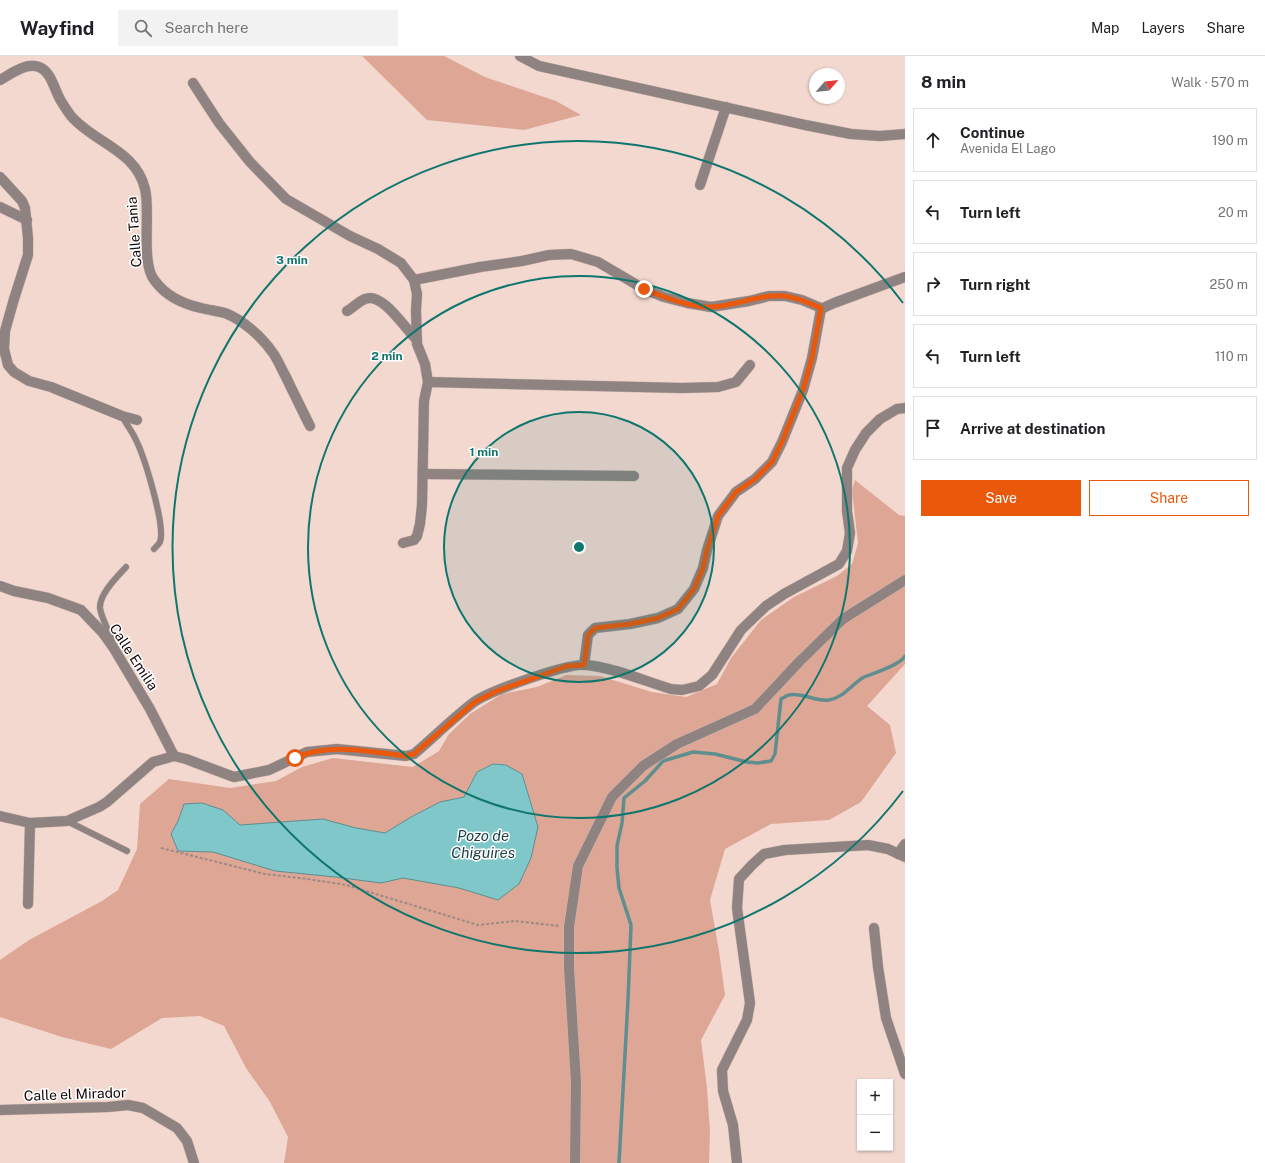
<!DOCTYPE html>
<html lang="en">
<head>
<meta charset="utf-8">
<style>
	body { margin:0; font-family:"Public Sans",sans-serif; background:#f2f2f2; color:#202124 }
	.controls { position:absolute; right:12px; bottom:12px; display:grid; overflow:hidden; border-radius:0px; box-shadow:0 1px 3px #0004 }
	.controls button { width:36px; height:36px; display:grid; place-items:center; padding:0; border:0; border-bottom:1px solid #e0e0e0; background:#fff; color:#202124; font:20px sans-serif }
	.compass { position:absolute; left:809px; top:12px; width:36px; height:36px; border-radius:50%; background:#fff; box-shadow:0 1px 3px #0004; rotate:62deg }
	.stop { position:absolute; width:12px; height:12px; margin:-9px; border:3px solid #ea580c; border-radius:50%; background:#fff }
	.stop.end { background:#ea580c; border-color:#fff; box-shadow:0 1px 4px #0008 }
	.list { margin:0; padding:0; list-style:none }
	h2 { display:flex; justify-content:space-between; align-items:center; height:52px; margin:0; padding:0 16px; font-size:17px }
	h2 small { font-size:13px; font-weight:400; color:#757577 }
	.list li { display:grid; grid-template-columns:26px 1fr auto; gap:12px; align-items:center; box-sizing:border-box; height:64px; margin:0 8px 8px; padding:0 8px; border:1px solid #e0e0e0; border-radius:0px }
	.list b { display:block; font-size:15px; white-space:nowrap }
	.list p { margin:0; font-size:13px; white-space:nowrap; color:#757577 }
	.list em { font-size:13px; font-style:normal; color:#757577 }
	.actions { display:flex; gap:8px; padding:12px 16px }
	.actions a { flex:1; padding:9px 0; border:1px solid #ea580c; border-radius:0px; text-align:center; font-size:14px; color:#ea580c }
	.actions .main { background:#ea580c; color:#fff }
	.icon { flex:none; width:22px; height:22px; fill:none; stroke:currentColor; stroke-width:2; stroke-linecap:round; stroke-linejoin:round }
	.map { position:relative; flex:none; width:905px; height:1107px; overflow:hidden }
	header { display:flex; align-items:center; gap:24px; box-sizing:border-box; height:56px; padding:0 20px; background:#fff; border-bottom:1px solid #e0e0e0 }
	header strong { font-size:19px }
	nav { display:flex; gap:22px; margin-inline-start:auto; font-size:14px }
	.search { width:280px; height:36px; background:#f2f2f2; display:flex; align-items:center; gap:10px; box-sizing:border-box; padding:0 14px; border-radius:0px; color:#757577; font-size:15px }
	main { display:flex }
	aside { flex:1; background:#fff }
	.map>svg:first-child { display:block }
</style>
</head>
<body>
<header>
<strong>Wayfind</strong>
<div class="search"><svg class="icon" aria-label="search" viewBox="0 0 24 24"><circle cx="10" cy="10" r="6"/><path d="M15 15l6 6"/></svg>Search here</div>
<nav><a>Map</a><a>Layers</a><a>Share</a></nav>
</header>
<main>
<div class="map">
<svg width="905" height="1107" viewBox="0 0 905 1107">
	<rect width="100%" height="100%" fill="#f3d8d0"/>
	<g fill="#dea695">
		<path d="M362,0H444L485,21L556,45L581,59L524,74L427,64Z"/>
		<path d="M855,424L899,459L905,460V608L867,650L890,669L896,697L861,746L829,764L771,768L725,793L710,844L719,895L725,939L701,984L707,1032L710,1076L709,1107H284L288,1081L270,1046L246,1012L224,970L200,960L162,962L111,993L62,981L0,961V904L29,884L102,845L118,834L137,793L140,748L169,723L230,732L276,725L302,711L333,702L413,711L439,695L449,678L470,658L502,638L537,631L566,619L600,620L652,636L686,641L717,628L731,602L761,564L794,541L837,520L852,508L858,487L852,434Z"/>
	</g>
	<path fill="#7fc7c9" stroke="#5f8e8f" d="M493,708L506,709L522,718L538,771L531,802L519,828L498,844L459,832L403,822L381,827L335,821L275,815L213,796L178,795L171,778L178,765L184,748L202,747L223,754L240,769L323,763L356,772L385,777L411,761L440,746L464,741L477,716Z"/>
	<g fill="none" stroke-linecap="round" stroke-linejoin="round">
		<path stroke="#5f8e8f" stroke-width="3.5" d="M619,1107L628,944L631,869L619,832L617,812V790L622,767L624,742L645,725L663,705L693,696L715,698L747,706L758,707L771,705L775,698L781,643C784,642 787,639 789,639C801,636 816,646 829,644C843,642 852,628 864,621C874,617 900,609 905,600"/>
		<defs>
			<g id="service">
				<path d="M122,360C126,368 132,375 136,384C144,400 166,470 160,486C159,488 156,491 154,493"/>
				<path d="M112,584C109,575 101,561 100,552C99,538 118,520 126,511"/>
				<path d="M67,765L127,795"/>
			</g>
			<g id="minor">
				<path d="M520,0L539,10L805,69L851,78L880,80L905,78"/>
				<path d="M0,24C11,18 26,6 39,11C52,16 54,34 61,45C64,50 68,56 71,60C94,87 136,94 145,133C151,155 140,208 155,225C166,240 183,248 201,252C209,254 217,255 225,257C243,264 262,281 273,297C278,304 282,314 286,321C294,338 302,354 310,370"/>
				<path d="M193,27L219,67L250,106L286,143L350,180L378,193L401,207L414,224L417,238L416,254L417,288L425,308L428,326L424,345L422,449L420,468L417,480L414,484L403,487"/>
				<path d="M0,121L22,145L25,152L28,182V199L14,243L5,275L4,293L8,309L14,316L29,325L51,331L122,360L137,364"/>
				<path d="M700,129L726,51"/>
				<path d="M0,151L27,164"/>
				<path d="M414,224L480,211L522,205L549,199L571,198L598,206L644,233L664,241L687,247L711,251L749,245L769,240H785L802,244L821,252V253"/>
				<path d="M821,253L834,247L905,221"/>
				<path d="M347,255C353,252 359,245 365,243C382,235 406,274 417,284"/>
				<path d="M428,326L682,332L718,331L736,326L750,309"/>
				<path d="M423,418L634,420"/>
				<path d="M0,530L14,535L48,542L81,554L103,577L113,591L150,653L174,700"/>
				<path d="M584,609L588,579L595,572L630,568L658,562L678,553L694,533L703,512L707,494L718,460L736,436L755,423L772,406L782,386L803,334L812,302L821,253"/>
				<path d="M0,760L30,767L67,765L99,751L107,746L153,706L174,700L186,703L234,721L269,714L307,696L337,693L406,700L414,698C434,681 453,662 474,646C490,635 567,607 586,609C611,611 645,625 671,633L682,634L699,630L712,619L741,574L766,550L784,538L839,508L847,495L850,477L847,455V412L855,394L866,377L880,363L897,353L905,352"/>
				<path d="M898,798L905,788"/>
				<path d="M28,848L30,767"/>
				<path d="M874,872L878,911L886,962L905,1018"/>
				<path d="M0,1054L108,1051L128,1049L143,1052L177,1072L187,1085L194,1107"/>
				<path d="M575,1107L576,1026L569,912V871L578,810L612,741L643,710L677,688L755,653L799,606L843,563L905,524"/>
				<path d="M737,1107L733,1069L723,1035L722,1014L747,964L750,947L737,852L739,823L752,809L764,798L785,794L868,789L888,793L905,801"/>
			</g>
		</defs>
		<use href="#service" stroke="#cfb7b0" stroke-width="7"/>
		<use href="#minor" stroke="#cfb7b0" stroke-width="11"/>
		<path stroke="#9e8a84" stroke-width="2" stroke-dasharray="3 2" stroke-linecap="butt" d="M161,792L265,818L308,823L346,829L478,869L515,865L559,870"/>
		<use href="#service" stroke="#8e8380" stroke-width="6"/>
		<use href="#minor" stroke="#8e8380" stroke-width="10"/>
	</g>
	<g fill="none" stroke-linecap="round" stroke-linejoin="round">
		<path stroke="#ea580c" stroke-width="5" d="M295,702C329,686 370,696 406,700L414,698L475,646L497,635L534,622L567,610L584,609L588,579L595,572L630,568L658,562L678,553L694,533L703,512L707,494L718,460L736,436L755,423L772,406L782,386L803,334L812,302L821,252C809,247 797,241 784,240C759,238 736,250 711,251C691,252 663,241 644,233"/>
	</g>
	<circle cx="579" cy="491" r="135" fill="#0f766e" fill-opacity=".12"/>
	<g fill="none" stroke="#0f766e" stroke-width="2">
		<circle cx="579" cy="491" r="135"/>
		<circle cx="579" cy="491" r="271"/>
		<path d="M903 735A406 406 0 1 1 903 247"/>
	</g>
	<g text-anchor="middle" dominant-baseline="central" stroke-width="3" stroke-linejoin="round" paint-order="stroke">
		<g font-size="14" fill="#130a08" stroke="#fff">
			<text transform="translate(134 176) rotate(-94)">Calle Tania</text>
			<text transform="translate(134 601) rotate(57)">Calle Emilia</text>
			<text transform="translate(75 1038) rotate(-2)">Calle el Mirador</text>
		</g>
		<g font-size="15" font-style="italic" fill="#1b3e40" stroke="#fff">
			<text x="483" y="779">Pozo de<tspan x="483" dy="17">Chiguires</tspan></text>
		</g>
	</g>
	<circle cx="579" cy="491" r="6" fill="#0f766e" stroke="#fff" stroke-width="2"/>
	<g font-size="12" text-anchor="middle" font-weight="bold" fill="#0f766e" stroke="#fff" stroke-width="3" stroke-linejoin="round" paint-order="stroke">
		<text x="292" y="208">3 min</text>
		<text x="387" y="304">2 min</text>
		<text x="484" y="400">1 min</text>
	</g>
</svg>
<div class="controls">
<button>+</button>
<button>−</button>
</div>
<svg class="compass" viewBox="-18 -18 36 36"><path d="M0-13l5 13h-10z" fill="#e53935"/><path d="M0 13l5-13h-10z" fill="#757577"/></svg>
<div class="stop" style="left:295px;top:702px"></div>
<div class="stop end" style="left:644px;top:233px"></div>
</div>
<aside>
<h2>8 min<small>Walk · 570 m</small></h2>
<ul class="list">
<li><svg class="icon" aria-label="ahead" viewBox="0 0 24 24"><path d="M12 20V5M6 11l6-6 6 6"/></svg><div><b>Continue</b><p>Avenida El Lago</p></div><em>190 m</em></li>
<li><svg class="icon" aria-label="left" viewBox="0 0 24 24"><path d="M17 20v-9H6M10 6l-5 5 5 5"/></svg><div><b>Turn left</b></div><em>20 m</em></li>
<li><svg class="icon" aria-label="right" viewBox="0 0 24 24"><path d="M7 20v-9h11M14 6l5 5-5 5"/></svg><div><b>Turn right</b></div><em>250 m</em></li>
<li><svg class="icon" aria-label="left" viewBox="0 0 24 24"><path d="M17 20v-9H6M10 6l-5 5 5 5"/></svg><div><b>Turn left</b></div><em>110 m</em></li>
<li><svg class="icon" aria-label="arrive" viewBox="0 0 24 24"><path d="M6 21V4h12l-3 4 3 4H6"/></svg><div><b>Arrive at destination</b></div></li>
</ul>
<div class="actions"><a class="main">Save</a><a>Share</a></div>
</aside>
</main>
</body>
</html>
